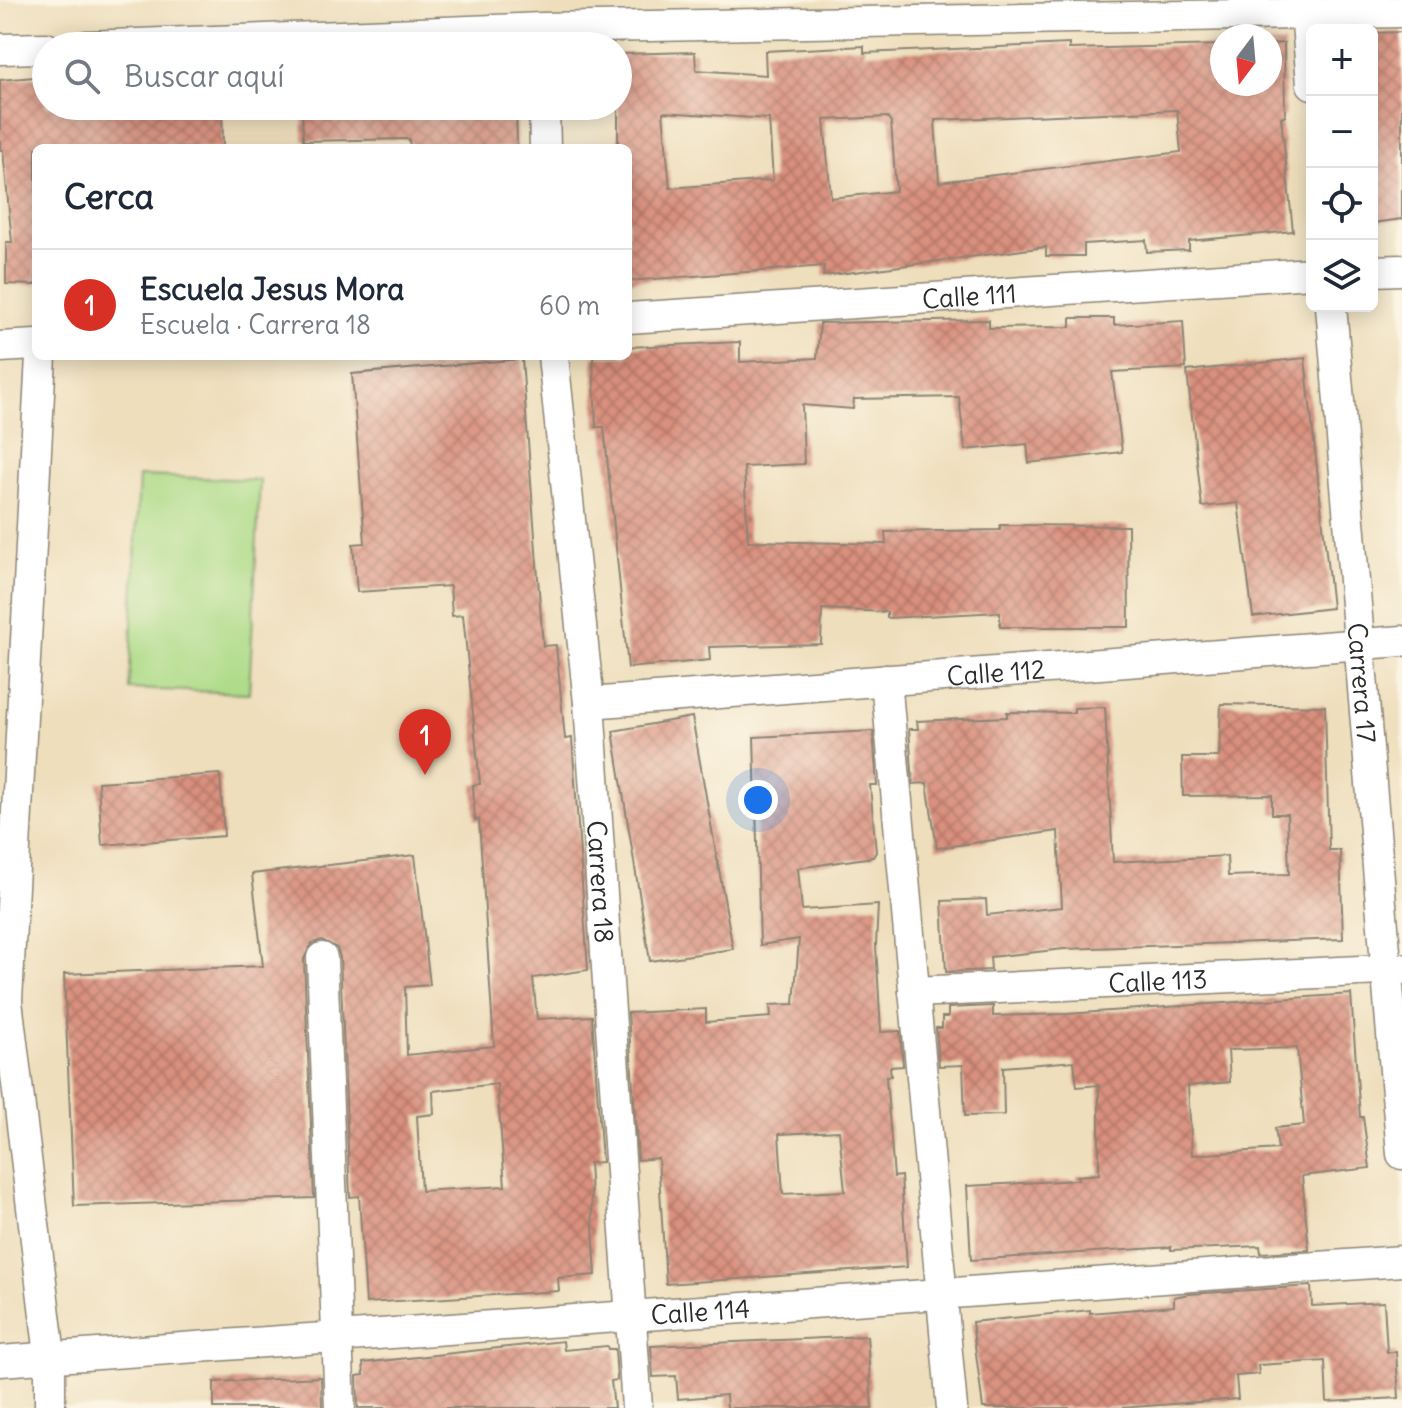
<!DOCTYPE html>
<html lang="es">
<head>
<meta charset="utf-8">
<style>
	body { margin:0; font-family:Delius,sans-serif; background:#f2f2f3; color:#1f2937 }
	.controls { position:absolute; right:24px; top:24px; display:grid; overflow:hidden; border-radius:12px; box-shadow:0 4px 20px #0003 }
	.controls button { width:72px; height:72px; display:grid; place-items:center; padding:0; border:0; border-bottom:2px solid #e0e1e3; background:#fff; color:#1f2937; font:40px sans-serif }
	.compass { position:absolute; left:1210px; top:24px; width:72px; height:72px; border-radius:50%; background:#fff; box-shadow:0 4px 20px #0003; rotate:196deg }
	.you { position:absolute; left:758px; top:800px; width:28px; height:28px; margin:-20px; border:6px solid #fff; border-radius:50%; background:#1a73e8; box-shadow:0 0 0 12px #1a73e833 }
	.badge { display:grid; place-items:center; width:52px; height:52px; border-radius:50%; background:#d93025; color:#fff; font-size:26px; font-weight:700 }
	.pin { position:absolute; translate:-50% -66px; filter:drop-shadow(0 2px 4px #0008) }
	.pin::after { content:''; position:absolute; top:42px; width:28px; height:24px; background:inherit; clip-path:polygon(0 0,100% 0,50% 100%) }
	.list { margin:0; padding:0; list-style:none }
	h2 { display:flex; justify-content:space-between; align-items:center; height:104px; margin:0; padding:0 32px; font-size:34px }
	h2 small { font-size:26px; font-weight:400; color:#747a83 }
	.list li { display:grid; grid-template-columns:52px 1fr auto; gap:24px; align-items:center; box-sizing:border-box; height:112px; padding:0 32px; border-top:2px solid #e0e1e3 }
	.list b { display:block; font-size:30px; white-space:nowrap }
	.list p { margin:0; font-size:26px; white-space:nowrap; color:#747a83 }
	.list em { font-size:26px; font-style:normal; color:#747a83 }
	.icon { flex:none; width:44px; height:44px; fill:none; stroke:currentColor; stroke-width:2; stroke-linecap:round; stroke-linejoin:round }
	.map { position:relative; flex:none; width:1402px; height:1408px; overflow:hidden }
	.search { position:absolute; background:#fff; box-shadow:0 4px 20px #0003; left:32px; top:32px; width:600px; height:88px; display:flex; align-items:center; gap:20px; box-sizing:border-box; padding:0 28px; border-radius:44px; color:#747a83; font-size:30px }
	.panel { position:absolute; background:#fff; box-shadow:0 4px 20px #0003; left:32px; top:144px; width:600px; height:216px; border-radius:12px }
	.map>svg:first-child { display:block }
</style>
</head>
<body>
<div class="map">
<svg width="1402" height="1408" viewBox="0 0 1402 1408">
	<defs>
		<pattern id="building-cross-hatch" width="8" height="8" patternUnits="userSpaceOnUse" patternTransform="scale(2)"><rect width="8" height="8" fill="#da907e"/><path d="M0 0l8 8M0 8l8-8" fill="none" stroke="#b17667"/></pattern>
	</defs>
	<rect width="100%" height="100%" fill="#fcf5e5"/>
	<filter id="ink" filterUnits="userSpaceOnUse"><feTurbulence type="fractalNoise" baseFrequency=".0125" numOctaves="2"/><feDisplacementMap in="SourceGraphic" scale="16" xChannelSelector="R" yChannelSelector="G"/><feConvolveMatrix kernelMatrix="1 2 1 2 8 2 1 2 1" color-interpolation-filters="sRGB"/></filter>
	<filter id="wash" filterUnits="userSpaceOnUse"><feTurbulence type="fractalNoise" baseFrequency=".006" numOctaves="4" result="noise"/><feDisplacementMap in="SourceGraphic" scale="32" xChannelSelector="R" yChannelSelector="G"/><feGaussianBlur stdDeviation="1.8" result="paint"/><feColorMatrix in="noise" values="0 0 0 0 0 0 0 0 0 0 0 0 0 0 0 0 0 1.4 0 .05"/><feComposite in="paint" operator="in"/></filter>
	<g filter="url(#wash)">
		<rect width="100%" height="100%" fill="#eedebc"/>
		<path fill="#addb88" stroke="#6c835a" stroke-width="2" d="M139,476L260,480L249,693L129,689Z"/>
		<g id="blocks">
			<g fill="url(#building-cross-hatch)" fill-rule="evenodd">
				<path d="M1402,32V219L1372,223V33Z"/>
				<path d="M1284,43L1285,117H1281L1293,231L1189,241V250L1147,252L1146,240L1084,244V256H1046V247L823,276L824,266L628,281V148H618V54L695,52L696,70L766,75L765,51L864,46V53L1069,44V49L1222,45V84H1270V44ZM1177,110L1181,152L939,182L935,120ZM663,112L769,119L773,180L670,188ZM887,117L891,122L896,191L831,198L824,120Z"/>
				<path d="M46,76V106H222L223,148H36V285L6,284V242H12L3,150H0V80Z"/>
				<path d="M302,106H516L517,148H410L409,139L303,141Z"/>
				<path d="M1071,318H1114V325L1183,321L1186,368L1112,372L1122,452L1029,463L1027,444L965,450L959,397L854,399L853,409L802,405L804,464L744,467L748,541L886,544L885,532L1000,530V525L1128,526L1129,627H1000V612L887,618V612L822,609L821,644L709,647L710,660L628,668L604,427H596L593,356H628V347L740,342V362L817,358L820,323L989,320V328L1071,327Z"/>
				<path d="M1305,358L1332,608L1253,617L1238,503L1202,507L1187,371Z"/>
				<path d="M522,359L543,646L556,645L565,739L572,738L588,970L533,978L537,1019L592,1016L602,1162L589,1163L596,1275L558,1278L559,1291L366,1303L359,1196L350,1197L340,957L337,948L322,940L312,943L304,959L314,1198L74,1206L64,974L263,966L252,874L415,855L430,985L405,987L407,1055L494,1046L479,820H475L473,785L480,784L463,615L452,616L450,586L357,592L353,544L365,543L352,374ZM497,1084L505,1186L421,1191L417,1116L434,1114L433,1091Z"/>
				<path d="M1221,704L1325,706L1329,850H1340L1343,939L1064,949L990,957L991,970L946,972L942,901L986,899L987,915L1062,907L1058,831L937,848L927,783L913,784L909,729H918L917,721L1007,717V712L1074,713V708L1105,707L1113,862L1227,856L1228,876L1289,874L1287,814H1272V795L1183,796L1182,757H1219Z"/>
				<path d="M692,717L733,949L650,961L613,731Z"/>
				<path d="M873,731L877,785H870L876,852L873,857L798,868L802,910L878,905L876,945L881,1032L900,1031L903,1066L890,1067L891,1076L886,1077L894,1177L901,1176L907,1267L666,1284L658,1158L638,1160L628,1013L706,1009V1022L771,1017L770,1005L794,1004L799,939L760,945L754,737ZM839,1131L845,1191L783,1194L779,1134Z"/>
				<path d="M220,774L224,836L102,845L98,782Z"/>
				<path d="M1351,994L1360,1117H1363L1370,1168L1302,1176L1309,1250L1261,1253L1260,1246L1171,1250V1247L971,1260L967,1186L1078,1180L1077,1176L1099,1174V1085L1077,1087L1074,1061L1003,1067L1004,1115L965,1116L963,1065L939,1066L936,1028H942V1017H948V1008L993,1006V1016L1067,1014ZM1297,1048L1304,1125L1275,1128L1278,1149L1192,1155L1188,1086L1230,1082L1228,1050Z"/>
				<path d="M1311,1286L1312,1306L1384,1302L1387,1352H1396L1399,1398L1327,1402L1325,1361L1258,1365L1259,1374L1236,1376L1238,1399L1120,1408H983L972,1322L1090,1310V1313L1174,1306V1297L1189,1294Z"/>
				<path d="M867,1336L872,1408H727L726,1395L678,1399L676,1376L653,1377L651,1346Z"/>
				<path d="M563,1341L564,1350L607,1346L608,1349H615L617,1380L611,1381L614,1408H358L357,1376L364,1375L363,1363Z"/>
				<path d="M321,1377L322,1408H214V1382Z"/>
			</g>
		</g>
	</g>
	<g filter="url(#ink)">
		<use href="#blocks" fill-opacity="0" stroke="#8c8474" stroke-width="2"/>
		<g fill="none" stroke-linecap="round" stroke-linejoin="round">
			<defs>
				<g id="street">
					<path d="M1305,0L1312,84"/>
					<path d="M86,46L542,28L1402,12"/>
					<path d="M0,49L46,48"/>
					<path d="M544,106L545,148"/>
					<path d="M1372,271L1402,270"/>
					<path id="s1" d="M1331,306L1402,1154"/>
					<path id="s2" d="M628,318L1312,273"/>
					<path d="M0,347L36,345"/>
					<path d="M41,356L7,1001L50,1356V1408"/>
					<path id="s3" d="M553,356L589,703L637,1408"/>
					<path d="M886,680L952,1408"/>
					<path id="s4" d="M589,703L1402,641"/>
					<path d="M322,958L340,1408"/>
					<path id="s5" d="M914,992L1402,969"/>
					<path id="s6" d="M0,1361L1402,1261"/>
				</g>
			</defs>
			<use href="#street" stroke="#8c8474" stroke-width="33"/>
			<use href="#street" stroke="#fff" stroke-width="30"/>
		</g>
	</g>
	<g text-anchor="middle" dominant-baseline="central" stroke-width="7" stroke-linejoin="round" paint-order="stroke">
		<g font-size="26" fill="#2b2b2b" stroke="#fcf5e5">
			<text stroke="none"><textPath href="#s2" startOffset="342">Calle 111</textPath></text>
			<text stroke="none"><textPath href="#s4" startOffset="408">Calle 112</textPath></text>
			<text stroke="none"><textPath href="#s1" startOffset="378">Carrera 17</textPath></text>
			<text stroke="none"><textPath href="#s3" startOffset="528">Carrera 18</textPath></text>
			<text stroke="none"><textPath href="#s5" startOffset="244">Calle 113</textPath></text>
			<text stroke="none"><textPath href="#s6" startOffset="702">Calle 114</textPath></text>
		</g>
	</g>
</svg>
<div class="controls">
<button>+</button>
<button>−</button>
<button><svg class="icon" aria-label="locate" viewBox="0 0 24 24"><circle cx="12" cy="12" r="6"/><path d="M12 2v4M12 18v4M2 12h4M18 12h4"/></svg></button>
<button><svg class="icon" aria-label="layers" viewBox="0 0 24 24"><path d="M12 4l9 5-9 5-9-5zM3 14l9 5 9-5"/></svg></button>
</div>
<svg class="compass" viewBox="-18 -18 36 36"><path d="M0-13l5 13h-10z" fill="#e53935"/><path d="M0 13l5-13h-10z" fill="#747a83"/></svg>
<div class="you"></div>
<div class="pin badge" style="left:425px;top:775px">1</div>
<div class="search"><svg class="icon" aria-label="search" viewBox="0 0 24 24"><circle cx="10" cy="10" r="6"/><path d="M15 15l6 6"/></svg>Buscar aquí</div>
<section class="panel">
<h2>Cerca<small></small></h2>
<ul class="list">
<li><span class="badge">1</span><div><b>Escuela Jesus Mora</b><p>Escuela · Carrera 18</p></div><em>60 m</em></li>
</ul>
</section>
</div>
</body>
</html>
